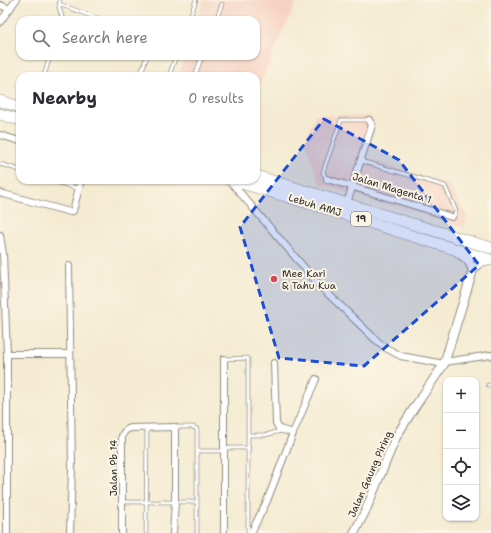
<!DOCTYPE html>
<html lang="en">
<head>
<meta charset="utf-8">
<style>
	body { margin:0; font-family:"Shantell Sans",sans-serif; background:#f7f7f7; color:#2b2b33 }
	.controls { position:absolute; right:12px; bottom:12px; display:grid; overflow:hidden; border-radius:8px; box-shadow:0 1px 3px #0004 }
	.controls button { width:36px; height:36px; display:grid; place-items:center; padding:0; border:0; border-bottom:1px solid #e1e1e2; background:#fff; color:#2b2b33; font:20px sans-serif }
	.list { margin:0; padding:0; list-style:none }
	h2 { display:flex; justify-content:space-between; align-items:center; height:52px; margin:0; padding:0 16px; font-size:17px }
	h2 small { font-size:13px; font-weight:400; color:#7c7c81 }
	.icon { flex:none; width:22px; height:22px; fill:none; stroke:currentColor; stroke-width:2; stroke-linecap:round; stroke-linejoin:round }
	.map { position:relative; flex:none; width:491px; height:533px; overflow:hidden }
	.search { position:absolute; background:#fff; box-shadow:0 1px 3px #0004; left:16px; top:16px; width:244px; height:44px; display:flex; align-items:center; gap:10px; box-sizing:border-box; padding:0 14px; border-radius:12px; color:#7c7c81; font-size:15px }
	.panel { position:absolute; background:#fff; box-shadow:0 1px 3px #0004; left:16px; top:72px; width:244px; height:112px; border-radius:12px }
	.map>svg:first-child { display:block }
</style>
</head>
<body>
<div class="map">
<svg width="491" height="533" viewBox="0 0 491 533">
	<rect width="100%" height="100%" fill="#fcf5e5"/>
	<filter id="ink" filterUnits="userSpaceOnUse"><feTurbulence type="fractalNoise" baseFrequency=".025" numOctaves="2"/><feDisplacementMap in="SourceGraphic" scale="8" xChannelSelector="R" yChannelSelector="G"/><feConvolveMatrix kernelMatrix="1 2 1 2 8 2 1 2 1" color-interpolation-filters="sRGB"/></filter>
	<filter id="wash" filterUnits="userSpaceOnUse"><feTurbulence type="fractalNoise" baseFrequency=".012" numOctaves="4" result="noise"/><feDisplacementMap in="SourceGraphic" scale="16" xChannelSelector="R" yChannelSelector="G"/><feGaussianBlur stdDeviation="0.9" result="paint"/><feColorMatrix in="noise" values="0 0 0 0 0 0 0 0 0 0 0 0 0 0 0 0 0 1.4 0 .05"/><feComposite in="paint" operator="in"/></filter>
	<g filter="url(#wash)">
		<rect width="100%" height="100%" fill="#f4ebd2"/>
		<g fill="#f6d2c3">
			<path d="M204,0H297L257,90L256,76H178L185,56H256V20H197Z"/>
			<path d="M315,115L370,116L375,124L366,158L449,185L467,216L464,228L320,184L305,142Z"/>
		</g>
	</g>
	<g filter="url(#ink)">
		<g fill="none" stroke-linecap="round" stroke-linejoin="round">
			<defs>
				<g id="lane">
					<path d="M60,0L59,7L62,17L61,20"/>
					<path d="M59,4L102,20"/>
					<path d="M189,20L196,0"/>
					<path d="M216,20L222,4"/>
					<path d="M141,73L147,56"/>
					<path d="M44,76L50,56"/>
					<path d="M169,76L176,56"/>
					<path d="M195,76L202,56"/>
					<path d="M361,161L445,186L456,211L454,216L452,217"/>
					<path d="M0,164L20,170"/>
					<path d="M327,179L323,173L324,169L341,120H369"/>
					<path d="M51,180L79,189"/>
					<path d="M224,359L248,358V533"/>
					<path d="M488,385H491"/>
					<path d="M175,427H193L197,429V533"/>
					<path d="M249,435H265L281,431"/>
					<path d="M224,448H249"/>
					<path d="M197,451H223"/>
					<path d="M123,502H197"/>
					<path d="M146,533L147,428"/>
				</g>
				<g id="street">
					<path d="M0,5L10,9"/>
					<path d="M0,22L16,0"/>
					<path d="M0,135L20,141"/>
					<path d="M327,179L452,217"/>
					<path d="M230,181L320,286L376,340L386,348L401,356L444,364"/>
					<path d="M0,193L70,212L73,211L81,180"/>
					<path d="M347,203L372,125L369,120"/>
					<path d="M0,235L3,254L7,354V533"/>
					<path d="M69,266L72,468L70,533"/>
					<path d="M7,354H70"/>
					<path d="M224,359V533"/>
					<path d="M445,362L491,355"/>
					<path d="M274,363L276,423L279,429L293,433"/>
					<path d="M122,533V436C124,431 126,429 131,428L175,427V502L173,533"/>
					<path d="M251,533L267,501L293,433L316,379"/>
				</g>
				<g id="secondary">
					<path d="M458,253L468,260L473,270"/>
					<path d="M354,533L365,512L396,437L414,408L444,364L473,270L481,262L489,260"/>
				</g>
				<g id="highway">
					<path d="M0,101L20,107"/>
					<path d="M0,114L20,120"/>
					<path d="M256,176L491,248"/>
					<path d="M230,180C318,204 404,235 491,260"/>
				</g>
			</defs>
			<use href="#lane" stroke="#908b7e" stroke-width="4.5"/>
			<use href="#street" stroke="#908b7e" stroke-width="8"/>
			<use href="#secondary" stroke="#908b7e" stroke-width="10"/>
			<use href="#highway" stroke="#908b7e" stroke-width="12"/>
			<use href="#lane" stroke="#fff" stroke-width="3"/>
			<use href="#street" stroke="#fff" stroke-width="6"/>
			<use href="#secondary" stroke="#fff" stroke-width="8"/>
			<use href="#highway" stroke="#fff" stroke-width="11"/>
		</g>
	</g>
	<path fill="#1d4ed8" fill-opacity="0.2" stroke="#1d4ed8" stroke-width="3" stroke-dasharray="8 5" stroke-linejoin="round" d="M324,119L399,160L479,265L364,366L279,358L240,227Z"/>
	<circle fill="#d1495b" stroke="#fcf5e5" stroke-width="1.5" cx="274" cy="279" r="4"/>
	<g text-anchor="middle" dominant-baseline="central" stroke-width="4" stroke-linejoin="round" paint-order="stroke">
		<rect fill="#fcf5e5" stroke="#6a6863" stroke-width="1" x="351" y="212" width="20" height="14" rx="3"/>
		<g font-size="9" font-weight="bold" fill="#2b2b2b">
			<text x="361" y="219">19</text>
		</g>
		<g font-size="10" fill="#2b2b2b" stroke="#fcf5e5">
			<text transform="translate(392 188) rotate(17)">Jalan Magenta 1</text>
			<text transform="translate(315 205) rotate(17)">Lebuh AMJ</text>
			<text transform="translate(113 468) rotate(-90)">Jalan Pb 14</text>
			<text transform="translate(370 474) rotate(-66)">Jalan Gaung Piring</text>
		</g>
		<g font-size="10" fill="#2b2b2b" stroke="#fcf5e5" text-anchor="start">
			<text x="282" y="273">Mee Kari<tspan x="282" dy="12">&amp; Tahu Kua</tspan></text>
		</g>
	</g>
</svg>
<div class="controls">
<button>+</button>
<button>−</button>
<button><svg class="icon" aria-label="locate" viewBox="0 0 24 24"><circle cx="12" cy="12" r="6"/><path d="M12 2v4M12 18v4M2 12h4M18 12h4"/></svg></button>
<button><svg class="icon" aria-label="layers" viewBox="0 0 24 24"><path d="M12 4l9 5-9 5-9-5zM3 14l9 5 9-5"/></svg></button>
</div>
<div class="search"><svg class="icon" aria-label="search" viewBox="0 0 24 24"><circle cx="10" cy="10" r="6"/><path d="M15 15l6 6"/></svg>Search here</div>
<section class="panel">
<h2>Nearby<small>0 results</small></h2>
<ul class="list">
</ul>
</section>
</div>
</body>
</html>
